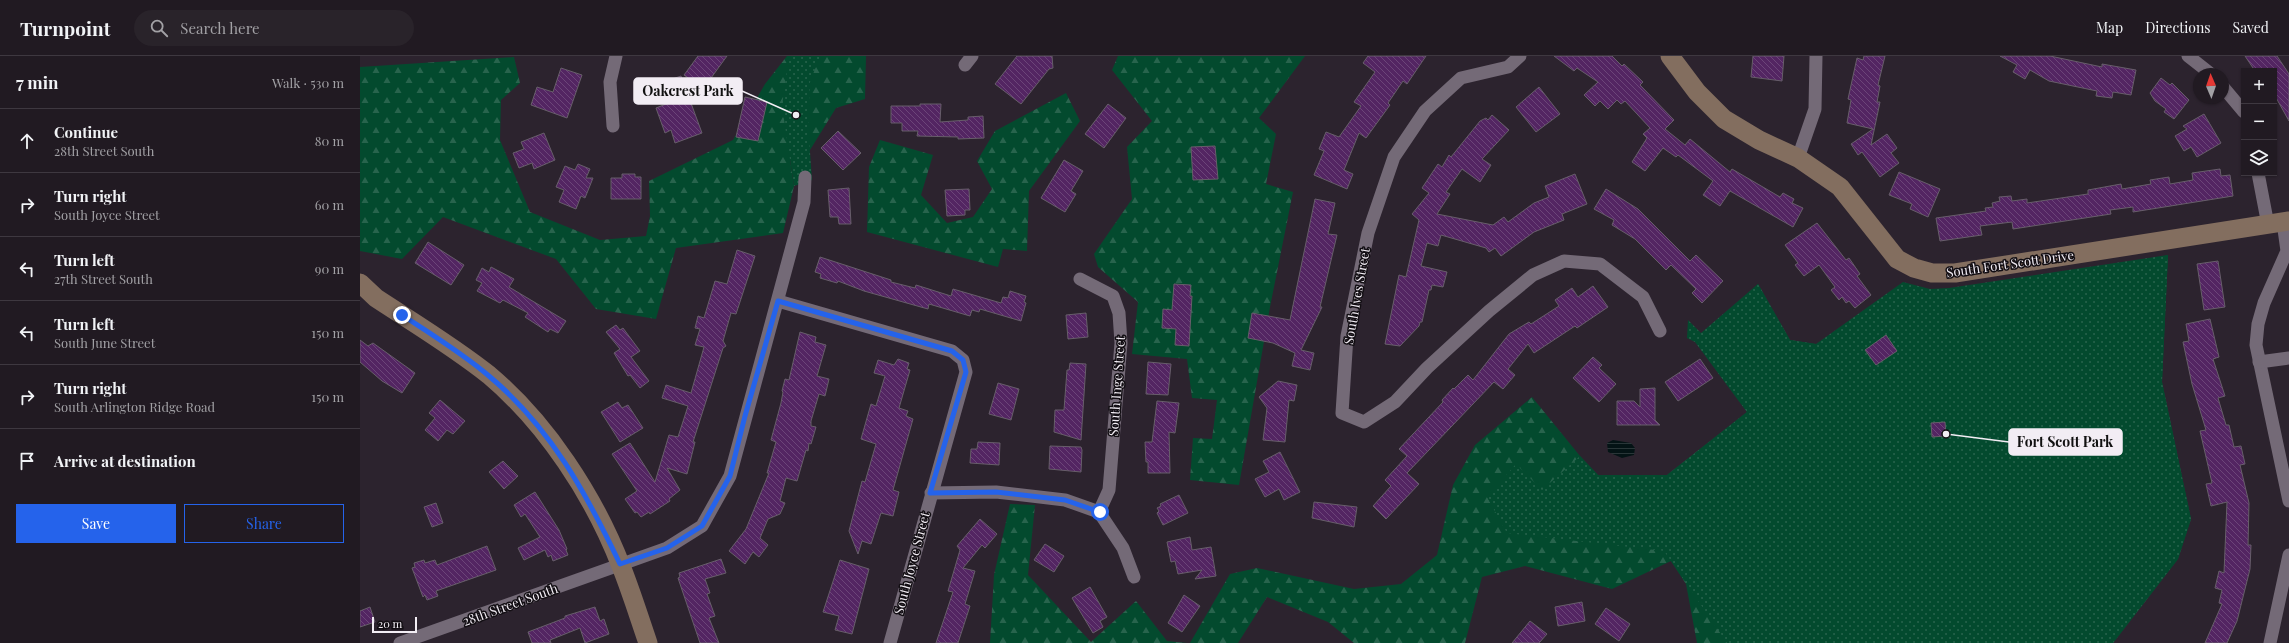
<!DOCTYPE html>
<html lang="en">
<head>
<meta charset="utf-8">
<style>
	body { margin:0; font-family:"Playfair Display",serif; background:#29232a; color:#f1f3f6 }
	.controls { position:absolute; right:12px; top:12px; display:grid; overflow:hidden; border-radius:0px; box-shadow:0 1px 3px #0004 }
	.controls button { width:36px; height:36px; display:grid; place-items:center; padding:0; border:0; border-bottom:1px solid #3e3840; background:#211a22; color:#f1f3f6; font:20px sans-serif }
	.compass { position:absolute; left:1833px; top:12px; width:36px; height:36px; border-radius:50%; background:#211a22; box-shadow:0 1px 3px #0004; rotate:358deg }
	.scale { position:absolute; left:12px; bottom:10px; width:45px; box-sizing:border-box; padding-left:4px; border:2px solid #f2edf4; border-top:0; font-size:11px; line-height:14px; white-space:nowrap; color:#f2edf4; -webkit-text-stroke:3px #120e13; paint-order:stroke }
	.stop { position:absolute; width:12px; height:12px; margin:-9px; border:3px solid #2563eb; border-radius:50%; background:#fff }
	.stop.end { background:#2563eb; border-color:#fff; box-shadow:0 1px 4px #0008 }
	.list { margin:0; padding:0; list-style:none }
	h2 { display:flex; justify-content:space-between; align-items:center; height:52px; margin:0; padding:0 16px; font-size:17px }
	h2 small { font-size:13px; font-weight:400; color:#a2a1a5 }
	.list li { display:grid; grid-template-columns:26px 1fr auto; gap:12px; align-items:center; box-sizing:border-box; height:64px; padding:0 16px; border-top:1px solid #3e3840 }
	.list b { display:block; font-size:15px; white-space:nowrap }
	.list p { margin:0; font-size:13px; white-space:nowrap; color:#a2a1a5 }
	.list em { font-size:13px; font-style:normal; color:#a2a1a5 }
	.actions { display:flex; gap:8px; padding:12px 16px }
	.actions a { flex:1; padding:9px 0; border:1px solid #2563eb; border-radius:0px; text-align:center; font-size:14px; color:#2563eb }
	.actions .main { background:#2563eb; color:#fff }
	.icon { flex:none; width:22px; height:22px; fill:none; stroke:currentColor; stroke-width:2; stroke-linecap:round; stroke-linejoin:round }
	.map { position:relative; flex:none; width:1929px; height:587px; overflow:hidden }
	header { display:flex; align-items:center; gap:24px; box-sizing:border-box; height:56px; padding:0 20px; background:#211a22; border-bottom:1px solid #3e3840 }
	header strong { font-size:19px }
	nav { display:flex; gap:22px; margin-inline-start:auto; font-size:14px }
	.search { width:280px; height:36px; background:#29232a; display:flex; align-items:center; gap:10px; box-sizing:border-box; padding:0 14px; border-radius:22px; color:#a2a1a5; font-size:15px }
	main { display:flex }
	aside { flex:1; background:#211a22 }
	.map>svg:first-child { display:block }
</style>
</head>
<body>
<header>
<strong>Turnpoint</strong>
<div class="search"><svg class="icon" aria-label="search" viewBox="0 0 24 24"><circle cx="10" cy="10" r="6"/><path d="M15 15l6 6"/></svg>Search here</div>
<nav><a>Map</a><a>Directions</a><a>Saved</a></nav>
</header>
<main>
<aside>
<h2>7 min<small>Walk · 530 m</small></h2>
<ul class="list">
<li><svg class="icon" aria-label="ahead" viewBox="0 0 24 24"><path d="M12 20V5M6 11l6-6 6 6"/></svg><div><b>Continue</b><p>28th Street South</p></div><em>80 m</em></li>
<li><svg class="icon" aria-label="right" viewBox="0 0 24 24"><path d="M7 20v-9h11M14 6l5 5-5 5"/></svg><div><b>Turn right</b><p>South Joyce Street</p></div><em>60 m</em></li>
<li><svg class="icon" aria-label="left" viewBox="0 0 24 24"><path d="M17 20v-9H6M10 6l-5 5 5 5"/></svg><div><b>Turn left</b><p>27th Street South</p></div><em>90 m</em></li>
<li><svg class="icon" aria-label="left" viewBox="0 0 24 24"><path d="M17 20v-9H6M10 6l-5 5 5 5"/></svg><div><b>Turn left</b><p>South June Street</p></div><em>150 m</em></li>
<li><svg class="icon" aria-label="right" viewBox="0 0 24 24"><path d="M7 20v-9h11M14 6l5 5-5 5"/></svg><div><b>Turn right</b><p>South Arlington Ridge Road</p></div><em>150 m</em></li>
<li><svg class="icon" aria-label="arrive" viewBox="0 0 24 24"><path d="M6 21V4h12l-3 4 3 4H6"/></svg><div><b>Arrive at destination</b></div></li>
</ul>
<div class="actions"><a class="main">Save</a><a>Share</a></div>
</aside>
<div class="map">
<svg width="1929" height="587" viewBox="0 0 1929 587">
	<defs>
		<pattern id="forest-firs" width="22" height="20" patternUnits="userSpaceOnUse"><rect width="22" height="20" fill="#034a2e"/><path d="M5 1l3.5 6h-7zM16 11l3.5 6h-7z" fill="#28644d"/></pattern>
		<pattern id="park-dots" width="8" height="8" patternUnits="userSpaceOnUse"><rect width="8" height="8" fill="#034a2e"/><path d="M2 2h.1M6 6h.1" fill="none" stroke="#28644d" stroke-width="1.8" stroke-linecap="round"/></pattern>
		<pattern id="water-rules" width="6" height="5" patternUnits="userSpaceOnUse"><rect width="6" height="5" fill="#041315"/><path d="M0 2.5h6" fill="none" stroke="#293638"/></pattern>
		<pattern id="building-back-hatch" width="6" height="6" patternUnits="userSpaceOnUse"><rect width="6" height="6" fill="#532562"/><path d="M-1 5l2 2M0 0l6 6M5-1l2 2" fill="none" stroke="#6c4579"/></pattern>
	</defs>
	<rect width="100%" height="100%" fill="#2c232e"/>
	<g fill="url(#forest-firs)">
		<path d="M427,0H506L505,43L476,52L450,94L430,104L434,130L423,177L316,192L296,263L236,253L196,203L83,161L42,203L0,195V11L154,1L160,27L141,44L140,84L170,156L240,184L286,180L290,160L289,125L373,84L405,28Z"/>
		<path d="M758,0H945L899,62L916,78L906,128L933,136L910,251L879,429L830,424L833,382L852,383L857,344L832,342L827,303L772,298L778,246L738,211L734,198L772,143L767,91L792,65L752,14Z"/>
		<path d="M706,37L720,65L669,135L667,195L643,193L638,211L507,176L509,111L520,84L573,99L561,139L587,167L613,161L632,133L617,105L635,75Z"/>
		<path d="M1808,199L1802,326L1831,463L1818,503L1753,587H1337L1326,528L1311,505L1252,533L1165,510L1122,521L1105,587H994L968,566L907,541L878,587H830L870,518L897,512L994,533L1041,528L1077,499L1093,429L1115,389L1172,341L1220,400L1238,419H1307L1387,356L1335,285L1398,228L1430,284L1456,288Z"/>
		<path d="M650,448L675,449L668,519L731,586L776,545L807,585L827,587H630L634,519Z"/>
	</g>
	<g fill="url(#park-dots)">
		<path d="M429,0H460L450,26L448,68L452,124L434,130L422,50Z"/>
		<path d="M1808,199L1802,326L1831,463L1818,503L1753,587H1367L1304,495L1147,477L1127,441L1156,408L1182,434L1220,400L1238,419H1307L1387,356L1335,286L1327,282L1328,264L1341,277L1398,228L1430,284L1456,288L1543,226L1570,233L1589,232Z"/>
	</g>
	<path fill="url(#water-rules)" d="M1253,384L1271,387L1275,392L1274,399L1262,402L1248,396L1247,387Z"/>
	<g fill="url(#building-back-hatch)" stroke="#675e6a">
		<path d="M338,0H367L343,33L324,19Z"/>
		<path d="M657,0H692L693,12L689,13L661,48L635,28Z"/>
		<path d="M1008,0H1066L1047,28L1043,25L1028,47L1030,49L1006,82L999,77L984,114L993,118L987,133L954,119L964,95L959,93L966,76L979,81L1001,50L994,46L1015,16L1003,7Z"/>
		<path d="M1194,0H1252L1262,10L1264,8L1283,26L1280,29L1314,64L1305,73L1325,89L1330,83L1370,116L1372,113L1420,141L1423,137L1434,143L1432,147L1443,152L1433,171L1370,135L1360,150L1343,139L1353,125L1318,99L1316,101L1303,92L1285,115L1272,106L1287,82L1283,78L1290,72L1265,45L1261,48L1257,44L1248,53L1240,45L1235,50L1224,39L1238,26L1217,12L1214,15Z"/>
		<path d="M1393,0H1424L1422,25L1391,21Z"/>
		<path d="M1504,0H1525L1518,29L1520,30L1517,46H1520L1511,89L1527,78L1537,92L1531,97L1539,107L1520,121L1502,96L1498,99L1491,88L1513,73L1487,67L1491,44L1488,43L1497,2L1503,4Z"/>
		<path d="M1640,0H1690L1742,11V8L1776,14L1771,39L1753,36L1752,42L1736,40L1737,35L1689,25L1670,14L1665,23L1653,16L1657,9Z"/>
		<path d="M1885,0H1917L1929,18V65L1914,38V15H1895Z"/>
		<path d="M201,12L222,19L207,62L171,49L177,31L193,36Z"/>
		<path d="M321,20L342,77L315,87L311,74L305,77L296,52L311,46L304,26Z"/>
		<path d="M1801,22L1810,29L1812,27L1829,44L1814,63L1804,56L1806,53L1795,45L1790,37Z"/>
		<path d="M1179,31L1200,58L1176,76L1156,51Z"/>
		<path d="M385,41L407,46L398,85L376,81Z"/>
		<path d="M560,48H581L580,66L608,64V61L623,60L624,82L598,83V81L557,80L558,75H542V67H531V50H560Z"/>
		<path d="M748,48L766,62L744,92L725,78Z"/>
		<path d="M1844,58L1861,87L1837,101L1831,91L1824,95L1815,80L1827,73L1823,70Z"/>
		<path d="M1132,59L1149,74L1122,103L1131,109L1120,126L1102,113L1086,136L1090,138L1077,158L1133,169L1144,161L1148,166L1174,147L1189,141L1185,130L1215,118L1227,148L1202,158L1204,164L1174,176L1141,200L1135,192L1129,196L1126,192L1081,179L1078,190L1067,187L1061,210L1087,216L1083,231L1072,229L1071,234H1069L1062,266H1060L1059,270L1040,290L1025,288L1039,219L1046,221L1059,164L1052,158L1069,137L1062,132L1078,108L1082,111L1089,99L1091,101L1120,65L1126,62L1128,64Z"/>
		<path d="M478,75L501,97L483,114L461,92Z"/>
		<path d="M184,77L195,104L174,113L172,107L159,112L153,97L164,93L161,86Z"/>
		<path d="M855,90L858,123L833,124L831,91Z"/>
		<path d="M704,104L723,115L711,135L716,138L705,156L681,142Z"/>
		<path d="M218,108L230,113L226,122H233L225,142L221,140L216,153L199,146L204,134L196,131L205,110L215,114Z"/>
		<path d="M1860,113L1861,120L1870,119L1873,140L1773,156V151L1750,154L1751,158L1653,173L1652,166L1620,170L1622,179L1580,185L1576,162L1626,155L1625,152L1633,151L1632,147L1640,145L1639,141L1651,140L1652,145L1667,143V147L1728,138V134L1761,128L1762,133L1791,128L1790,124L1809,121L1810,128L1833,124L1832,117Z"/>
		<path d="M1539,116L1580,133L1568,161L1550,153L1552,148L1529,139Z"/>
		<path d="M262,118H275V121H281V143H251V122H262Z"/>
		<path d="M489,132L491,168H479L478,161H470L468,134Z"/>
		<path d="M609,133L610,154H605V159L587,160L585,134Z"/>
		<path d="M1246,133L1278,153L1330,205L1336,199L1363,225L1342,247L1332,237L1336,233L1311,209L1306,214L1275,183L1252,169L1254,164L1234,153Z"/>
		<path d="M955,143L975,147L968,178L977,179L960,251H962L941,294L954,297L950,314L932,310L935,297L913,287L888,282L892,257L930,264Z"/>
		<path d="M1457,167L1486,204L1489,202L1500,218L1497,220L1511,239L1495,252L1489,245L1486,247L1482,241L1479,244L1471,234L1475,231L1459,209L1444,220L1435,209L1438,207L1425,189Z"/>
		<path d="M68,186L104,209L91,229L55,207Z"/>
		<path d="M377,194L395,200L376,258L371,257L363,285L366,290L363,292L333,386H335L327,418L307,412L320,434L309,443L310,445L290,458L289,456L281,461L277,456L275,457L265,443L277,435L252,398L270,387L295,426L309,379L318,381L328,350L302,342L306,329L331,337L344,291L335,289L340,273L335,272L338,260L344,262L355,225L367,228Z"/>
		<path d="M460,201L531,224V226L555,232L556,229L591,240L593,233L641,247L643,241L648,242L650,235L666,240L664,246L666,247L661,265L620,253L619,256L612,254L610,260L569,248L568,253L504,235L478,225L477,227L460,222L461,218L455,216Z"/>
		<path d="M1858,205L1865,251L1844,254L1837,208Z"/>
		<path d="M131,211L154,223L149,231L206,265L198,277L190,273L188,276L165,261L168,257L143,244L140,247L117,235L122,227L116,224L122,212L129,216Z"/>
		<path d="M814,228L831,229L830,240H832L829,290L815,289L816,273L802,272L803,253L812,254Z"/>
		<path d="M1233,230L1248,251L1217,272L1215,270L1174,297L1168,288L1148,313L1155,319L1143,333L1134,326L1047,417L1059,428L1026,463L1013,450L1031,430L1025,424L1047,400L1039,393L1083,346L1082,344L1093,332L1094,333L1108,319L1113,324L1149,278L1169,266L1171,268L1199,250L1195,244L1212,232L1218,241Z"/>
		<path d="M726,257L728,281L708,283L706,259Z"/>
		<path d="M1850,263L1859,301L1853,303L1865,340L1858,342L1866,369H1869L1874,391L1881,390L1885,408L1880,409L1889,447L1888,489H1891L1890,513L1877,565L1867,587H1845L1862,548L1859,547L1862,534L1855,532L1859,515L1864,517L1867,446L1851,450L1846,428L1852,427L1840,375L1846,374L1832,328L1823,286L1829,285L1826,268Z"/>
		<path d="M256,269L260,274L263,272L280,295L271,301L289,325L280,332L270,319L268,320L254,297L260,293L246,276Z"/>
		<path d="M440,276L456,281L455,286L466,289L457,320L469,323L465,340L459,338L451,365V370L456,371L451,388L449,387L448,395L446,394L437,425L426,422L420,445L425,447L420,458L408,463L400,482L408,489L399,501L393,496L385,508L369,495L386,473L409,417H407L416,386L411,384L421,347L423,336L422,335L425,323L429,324Z"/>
		<path d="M1526,279L1537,295L1516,309L1505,294Z"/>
		<path d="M0,284L8,290L13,287L55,317L42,337L22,325L0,306Z"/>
		<path d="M1233,301L1242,309L1239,312L1256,328L1239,346L1213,322Z"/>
		<path d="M538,303L549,307L547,313L550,314L539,352L548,355L546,360L553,363L533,434L539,436L533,460L521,457L511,488L502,485L498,498L489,475L502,425L505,426L516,388L501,383L511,348L516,350L525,320L514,317L518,304L534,309Z"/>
		<path d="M1340,303L1353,322L1318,345L1305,326Z"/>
		<path d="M788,306L811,308L808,339L786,338Z"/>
		<path d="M710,307L726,308L721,384L694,376L695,354H704L707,314H709Z"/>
		<path d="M918,325L937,329L934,345L929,344L925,386L903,384L907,352L899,341Z"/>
		<path d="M638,327L659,333L651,364L629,358Z"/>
		<path d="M1295,332V364L1300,369H1257V345H1274L1280,351V333Z"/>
		<path d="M80,344L105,365L93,378L87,374L78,385L65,374L75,362L69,357Z"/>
		<path d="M797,345L819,347L815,377L809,376L810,417H788V406H786L785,386H792Z"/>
		<path d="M258,346L262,352L268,349L283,372L260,386L241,356Z"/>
		<path d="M1585,366L1586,380L1572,381L1571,367Z"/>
		<path d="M618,386L640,387L639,409L610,407L611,393H617Z"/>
		<path d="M690,390L721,391L722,394L721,416L689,413Z"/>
		<path d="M920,396L940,436L924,444L919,433L905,441L895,423L909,416L903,405Z"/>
		<path d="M143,405L158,420L144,433L129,416Z"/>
		<path d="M175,436L199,474L207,493L206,494L208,499L193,505L191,499L188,501L185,494L164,504L158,492L180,481L165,458L161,461L154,449Z"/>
		<path d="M819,439L828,457L803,469L797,457L799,455L797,452L801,450L800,448Z"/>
		<path d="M954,446L997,451L994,471L952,462Z"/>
		<path d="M76,447L83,467L72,471L64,451Z"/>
		<path d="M620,463L637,478L625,492L622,489L603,512L615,515L605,548L610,550L598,587H576L593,536L588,535L600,494L597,490Z"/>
		<path d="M830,481L832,494L851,491L856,520L835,523L842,514L818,518L815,505L811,506L807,486Z"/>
		<path d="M685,488L704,500L694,516L674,504Z"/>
		<path d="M127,490L136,514L76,535L78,540L67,544L65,539L63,541L52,512L55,511L54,507L64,504L65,507L75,504L77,509Z"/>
		<path d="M361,503L366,517L345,523L350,537L347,538L355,560L349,562L359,587H340L318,522L320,521L319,517Z"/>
		<path d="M480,504L509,513L492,578L475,574L479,560L463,556Z"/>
		<path d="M730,531L747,561L740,565L743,571L733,577L712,542Z"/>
		<path d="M824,539L840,550L822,576L808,567Z"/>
		<path d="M1222,546L1225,565L1198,570L1195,551Z"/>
		<path d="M10,551L15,566L0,571V555Z"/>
		<path d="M235,551L240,565L244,563L249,578L225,587L220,572L190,584L191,587H172L168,576L205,562V560Z"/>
		<path d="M1246,552L1270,568L1259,585L1235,568Z"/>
		<path d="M1170,565L1187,578L1179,587H1152Z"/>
	</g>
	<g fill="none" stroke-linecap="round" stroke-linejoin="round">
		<g stroke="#746a77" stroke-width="13">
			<path d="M1160,0L1148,11L1101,22L1065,55L1034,101L1008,177L987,280L982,357L1004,366L1035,346L1067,312L1129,255L1173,219L1204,205L1240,208L1283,241L1300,275"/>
			<path d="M1828,0L1851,18"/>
			<path d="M605,9L612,0"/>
			<path d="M1863,31L1884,56"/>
			<path d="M253,70L250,26L256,0"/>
			<path d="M1438,102L1455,53L1456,0"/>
			<path d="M1898,117L1908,169"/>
			<path d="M1923,166L1927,195L1904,247L1898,268L1896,289L1929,445"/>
			<path d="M720,223L753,240L759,257L761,287L749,434L739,456"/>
			<path d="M418,245L592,295L603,304L606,316L530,587"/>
			<path d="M1899,306L1929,302"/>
			<path d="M571,437L636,436L705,444L739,456L763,492L774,521"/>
			<path d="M40,587L307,492L342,470L370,420L444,146L445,121"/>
			<path d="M1910,587L1929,499"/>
		</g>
		<g stroke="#836e5f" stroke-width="19">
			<path d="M1310,0L1337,36L1364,63L1399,84L1438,102L1480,131L1537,203L1554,212L1572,217H1595L1929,165"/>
			<path d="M0,227L16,242C54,267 94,291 129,319C186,367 234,440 261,510C271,535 279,561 288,587"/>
		</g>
	</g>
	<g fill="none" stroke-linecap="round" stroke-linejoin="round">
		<path stroke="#2563eb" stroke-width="5" d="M42,259C71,278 102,297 129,320C191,372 226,437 260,508L307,492L342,470L370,420L385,360L418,245L592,295L603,304L606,316L570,437L636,436L705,444L740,456"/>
	</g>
	<g text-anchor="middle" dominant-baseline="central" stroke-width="3" stroke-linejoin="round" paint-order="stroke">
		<g font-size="13" fill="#f2edf4" stroke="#120e13">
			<text transform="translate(1650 207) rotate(-8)">South Fort Scott Drive</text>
			<text transform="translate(996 240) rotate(-80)">South Ives Street</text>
			<text transform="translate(756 330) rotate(-86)">South Inge Street</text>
			<text transform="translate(551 507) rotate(-75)">South Joyce Street</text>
			<text transform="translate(150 548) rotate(-20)">28th Street South</text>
		</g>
	</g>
	<path fill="none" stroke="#f2edf4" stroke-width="1.5" d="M436 59L382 35M1586 378L1649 386"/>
	<g fill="#f2edf4" stroke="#120e13" stroke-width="1.5">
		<circle cx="436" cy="59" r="4"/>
		<circle cx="1586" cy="378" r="4"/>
	</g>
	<g fill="#f2edf4" stroke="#f2edf4" stroke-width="1.5">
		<rect x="274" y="22" width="108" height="26" rx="4"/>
		<rect x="1649" y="373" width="113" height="26" rx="4"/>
	</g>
	<g font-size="14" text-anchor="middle" font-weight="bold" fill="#111">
		<text x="328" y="40">Oakcrest Park</text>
		<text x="1705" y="391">Fort Scott Park</text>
	</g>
</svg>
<div class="controls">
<button>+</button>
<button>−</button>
<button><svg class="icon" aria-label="layers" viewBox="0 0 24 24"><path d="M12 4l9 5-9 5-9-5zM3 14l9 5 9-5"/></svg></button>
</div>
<svg class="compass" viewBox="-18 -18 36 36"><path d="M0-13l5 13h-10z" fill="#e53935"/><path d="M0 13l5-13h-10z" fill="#a2a1a5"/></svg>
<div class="scale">20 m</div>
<div class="stop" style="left:740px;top:456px"></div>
<div class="stop end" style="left:42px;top:259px"></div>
</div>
</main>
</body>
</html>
